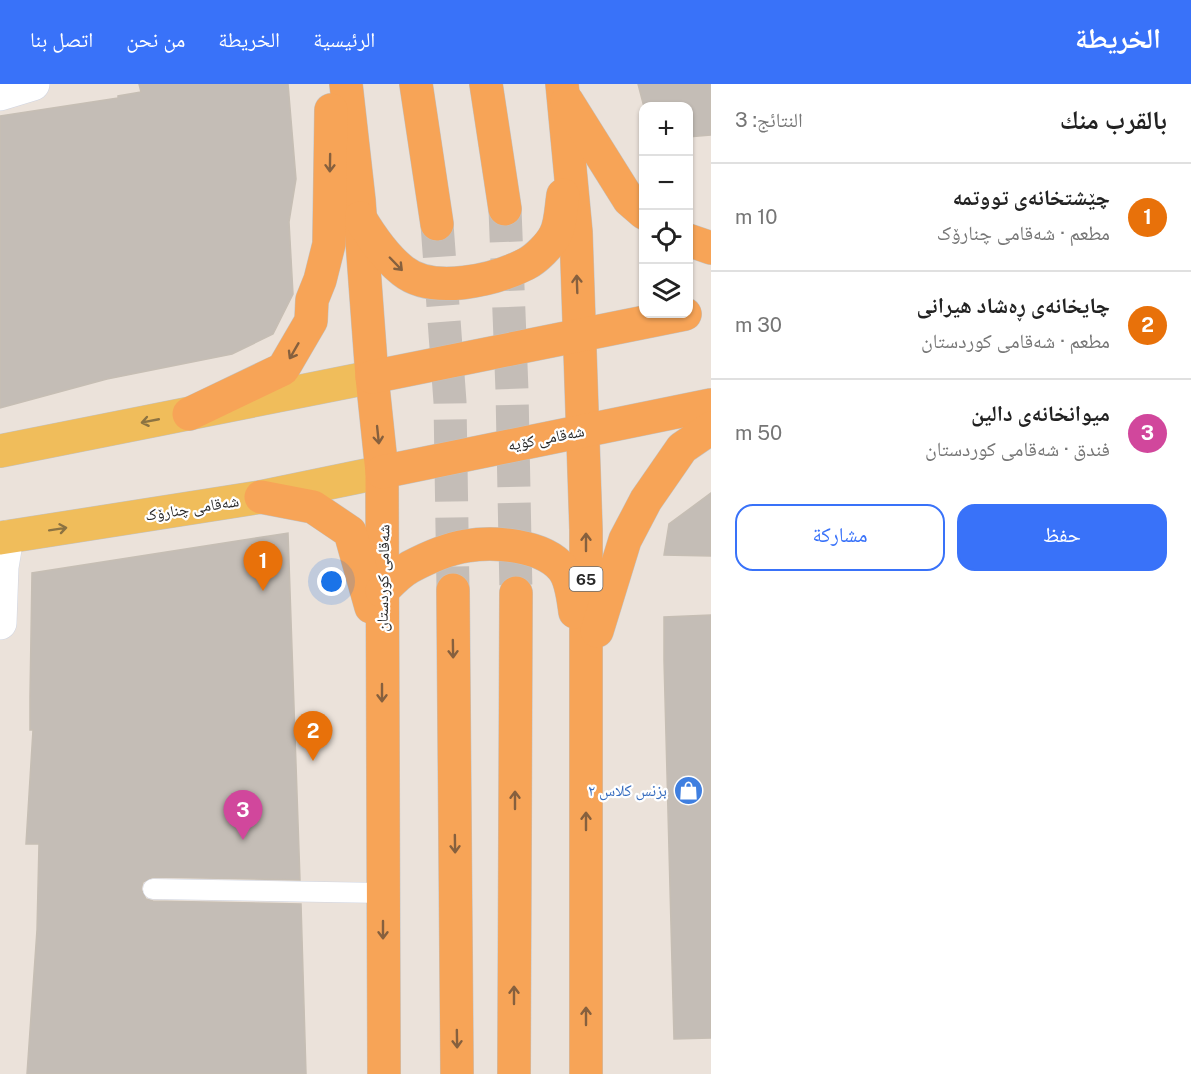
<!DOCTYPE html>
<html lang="ar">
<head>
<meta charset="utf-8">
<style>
	body { margin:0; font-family:"Public Sans","Noto Naskh Arabic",sans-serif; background:#f2f2f2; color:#222; direction:rtl }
	.controls { position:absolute; right:18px; top:18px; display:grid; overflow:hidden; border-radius:12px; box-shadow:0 2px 4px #0004 }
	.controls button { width:54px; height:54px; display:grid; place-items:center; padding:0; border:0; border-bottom:2px solid #e0e0e0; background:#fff; color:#222; font:30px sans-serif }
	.you { position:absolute; left:332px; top:498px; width:21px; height:21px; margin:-15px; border:4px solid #fff; border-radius:50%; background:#1a73e8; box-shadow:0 0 0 9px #1a73e833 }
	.badge { display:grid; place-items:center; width:39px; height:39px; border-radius:50%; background:#3972f9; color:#fff; font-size:20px; font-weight:700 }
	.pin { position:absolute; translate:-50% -50px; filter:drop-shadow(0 2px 3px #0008) }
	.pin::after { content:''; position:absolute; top:32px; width:21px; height:18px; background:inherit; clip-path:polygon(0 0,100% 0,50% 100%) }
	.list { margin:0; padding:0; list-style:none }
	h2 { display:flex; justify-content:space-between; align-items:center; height:78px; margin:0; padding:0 24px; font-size:26px }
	h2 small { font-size:20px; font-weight:400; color:#767676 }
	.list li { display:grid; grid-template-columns:39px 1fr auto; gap:18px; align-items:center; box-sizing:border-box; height:108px; padding:0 24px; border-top:2px solid #e0e0e0 }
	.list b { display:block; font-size:22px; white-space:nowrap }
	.list p { margin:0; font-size:20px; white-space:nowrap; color:#767676 }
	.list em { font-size:20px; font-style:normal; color:#767676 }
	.actions { display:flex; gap:12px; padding:18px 24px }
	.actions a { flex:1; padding:14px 0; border:2px solid #3972f9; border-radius:18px; text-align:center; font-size:21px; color:#3972f9 }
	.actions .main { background:#3972f9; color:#fff }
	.icon { flex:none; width:33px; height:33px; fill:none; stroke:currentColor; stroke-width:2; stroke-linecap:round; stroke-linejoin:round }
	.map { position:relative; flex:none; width:711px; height:990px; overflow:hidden; direction:ltr }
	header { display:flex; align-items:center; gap:36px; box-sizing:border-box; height:84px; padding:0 30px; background:#3972f9; color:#fff }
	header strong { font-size:28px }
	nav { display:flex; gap:33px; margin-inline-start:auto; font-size:21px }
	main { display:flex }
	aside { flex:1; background:#fff }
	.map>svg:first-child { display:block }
</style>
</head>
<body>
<header>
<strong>الخريطة</strong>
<nav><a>الرئيسية</a><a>الخريطة</a><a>من نحن</a><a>اتصل بنا</a></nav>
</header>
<main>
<aside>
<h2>بالقرب منك<small>النتائج: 3</small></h2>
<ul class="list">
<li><span class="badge" style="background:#e8710a">1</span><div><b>چێشتخانەی تووتمە</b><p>مطعم · شەقامی چنارۆک</p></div><em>10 m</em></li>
<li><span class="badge" style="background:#e8710a">2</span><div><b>چایخانەی ڕەشاد ھیرانی</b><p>مطعم · شەقامی کوردستان</p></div><em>30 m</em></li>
<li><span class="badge" style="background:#d1479c">3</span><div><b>میوانخانەی دالین</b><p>فندق · شەقامی کوردستان</p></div><em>50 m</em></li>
</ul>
<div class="actions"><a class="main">حفظ</a><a>مشاركة</a></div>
</aside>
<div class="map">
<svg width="711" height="990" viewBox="0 0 711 990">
	<rect width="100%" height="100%" fill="#ebe2da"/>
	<g fill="#c4bdb6" stroke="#c6beb4" stroke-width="1.5">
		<path d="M139,0H288L296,95L289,138L293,210L273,250L232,270L107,295L0,324V32L118,14V12L141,8Z"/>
		<path d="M638,0H711V51L688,53V22L644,23Z"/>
		<path d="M711,409V472L664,471L669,440Z"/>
		<path d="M288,449L300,796L153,793L143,798L141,805L146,815L153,817L301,820L306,990H27L37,846L39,760H26L33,646H30V613L32,489Z"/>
		<path d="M711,531V954L674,955L664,576V533Z"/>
	</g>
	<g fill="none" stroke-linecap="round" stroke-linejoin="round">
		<g stroke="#c4bdb7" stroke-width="33" stroke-dasharray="33 16" stroke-linecap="butt">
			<path d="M505,125L512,307L516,509"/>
			<path d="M437,140L450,318L453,506"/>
		</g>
		<defs>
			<path id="service" d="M153,805L383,809"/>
			<g id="minor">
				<path d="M0,10L33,0"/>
				<path d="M0,539L2,483L7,453"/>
			</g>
			<g id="primary">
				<path d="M0,367L372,293"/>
				<path d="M0,454L261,413L382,388"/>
			</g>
			<g id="trunk">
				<path d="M346,0L359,116L372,293L382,388L384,990"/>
				<path d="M416,0L437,140"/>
				<path d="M486,0L505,125"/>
				<path d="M562,0L576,148L586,446V990"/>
				<path d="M567,17L629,116L644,129"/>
				<path d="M360,134C372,154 385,173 403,187C433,211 495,196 526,180C536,175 550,161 555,151C561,140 561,123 563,111"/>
				<path d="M688,156L711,164"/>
				<path d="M372,293L685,230"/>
				<path d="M189,330L283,285L311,237L312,216L320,196L329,160L331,26"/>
				<path d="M382,388L711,321"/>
				<path d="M261,413L313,423L350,448L371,523"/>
				<path d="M453,506L457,990"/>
				<path d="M382,507C391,498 399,489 410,483C427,474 448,465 466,462C494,457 543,461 562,484C571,494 573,514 575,528"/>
				<path d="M597,547L625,456L646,416L682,364L711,344"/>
				<path d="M514,990L516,509"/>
			</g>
		</defs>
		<use href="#service" stroke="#d0d5e2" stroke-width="21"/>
		<use href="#minor" stroke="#d0d5e2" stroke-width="34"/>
		<use href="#primary" stroke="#c3c3c3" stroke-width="34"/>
		<use href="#trunk" stroke="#c3c3c3" stroke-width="34"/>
		<use href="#service" stroke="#fff" stroke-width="20"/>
		<use href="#minor" stroke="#fff" stroke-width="33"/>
		<use href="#primary" stroke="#f0bd5b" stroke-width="33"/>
		<use href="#trunk" stroke="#f7a457" stroke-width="33"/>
	</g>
	<defs><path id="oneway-shaft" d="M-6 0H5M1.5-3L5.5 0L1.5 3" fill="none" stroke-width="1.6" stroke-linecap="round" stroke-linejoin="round" transform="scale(1.5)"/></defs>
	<g stroke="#86603e">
		<use href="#oneway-shaft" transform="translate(330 79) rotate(91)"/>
		<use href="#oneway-shaft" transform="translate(396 180) rotate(46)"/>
		<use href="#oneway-shaft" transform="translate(577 200) rotate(-92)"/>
		<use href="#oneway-shaft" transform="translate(294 267) rotate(120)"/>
		<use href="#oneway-shaft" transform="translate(378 351) rotate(84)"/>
		<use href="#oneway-shaft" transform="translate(586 458) rotate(-90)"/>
		<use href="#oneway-shaft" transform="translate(453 565) rotate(89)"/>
		<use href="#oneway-shaft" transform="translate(382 609) rotate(90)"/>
		<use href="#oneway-shaft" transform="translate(515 716) rotate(-90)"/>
		<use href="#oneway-shaft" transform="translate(586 737) rotate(-90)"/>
		<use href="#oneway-shaft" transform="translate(455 760) rotate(89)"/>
		<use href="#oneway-shaft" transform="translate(383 846) rotate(90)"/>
		<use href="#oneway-shaft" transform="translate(514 911) rotate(-90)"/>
		<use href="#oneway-shaft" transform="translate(586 932) rotate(-90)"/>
		<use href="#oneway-shaft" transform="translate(457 955) rotate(89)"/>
	</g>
	<g stroke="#8c7342">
		<use href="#oneway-shaft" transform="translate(150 337) rotate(169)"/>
		<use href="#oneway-shaft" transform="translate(58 445) rotate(-9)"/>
	</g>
	<defs>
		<symbol id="shop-disc" viewBox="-11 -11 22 22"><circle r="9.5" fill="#3f7fe0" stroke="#fff"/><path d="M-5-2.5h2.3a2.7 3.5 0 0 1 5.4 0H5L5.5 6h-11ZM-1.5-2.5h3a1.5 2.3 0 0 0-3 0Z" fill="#fff"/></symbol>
	</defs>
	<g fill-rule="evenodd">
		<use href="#shop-disc" x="672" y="690" width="33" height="33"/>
	</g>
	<g text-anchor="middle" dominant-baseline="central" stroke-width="4.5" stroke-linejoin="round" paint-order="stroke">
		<rect fill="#fff" stroke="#696969" stroke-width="1.5" x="569.5" y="483" width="33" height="24" rx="4.5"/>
		<g font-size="15" font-weight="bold" fill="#292929">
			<text x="586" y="495">65</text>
		</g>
		<g font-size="16" fill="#292929" stroke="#fff">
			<text transform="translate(546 354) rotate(-11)">شەقامی کۆیە</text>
			<text transform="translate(192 424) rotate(-9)">شەقامی چنارۆک</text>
			<text transform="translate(383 494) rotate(-89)">شەقامی کوردستان</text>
		</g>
		<g font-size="16" fill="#366cbe" stroke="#fff" text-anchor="end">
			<text x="667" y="706">بزنس کلاس ٢</text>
		</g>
	</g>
</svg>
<div class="controls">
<button>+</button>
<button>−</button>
<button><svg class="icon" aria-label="locate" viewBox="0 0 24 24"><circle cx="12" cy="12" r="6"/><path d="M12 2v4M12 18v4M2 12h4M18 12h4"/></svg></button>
<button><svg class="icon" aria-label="layers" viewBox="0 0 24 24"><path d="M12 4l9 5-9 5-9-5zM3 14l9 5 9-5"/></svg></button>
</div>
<div class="you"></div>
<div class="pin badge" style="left:263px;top:507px;background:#e8710a">1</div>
<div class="pin badge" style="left:313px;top:677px;background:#e8710a">2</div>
<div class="pin badge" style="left:243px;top:756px;background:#d1479c">3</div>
</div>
</main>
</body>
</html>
